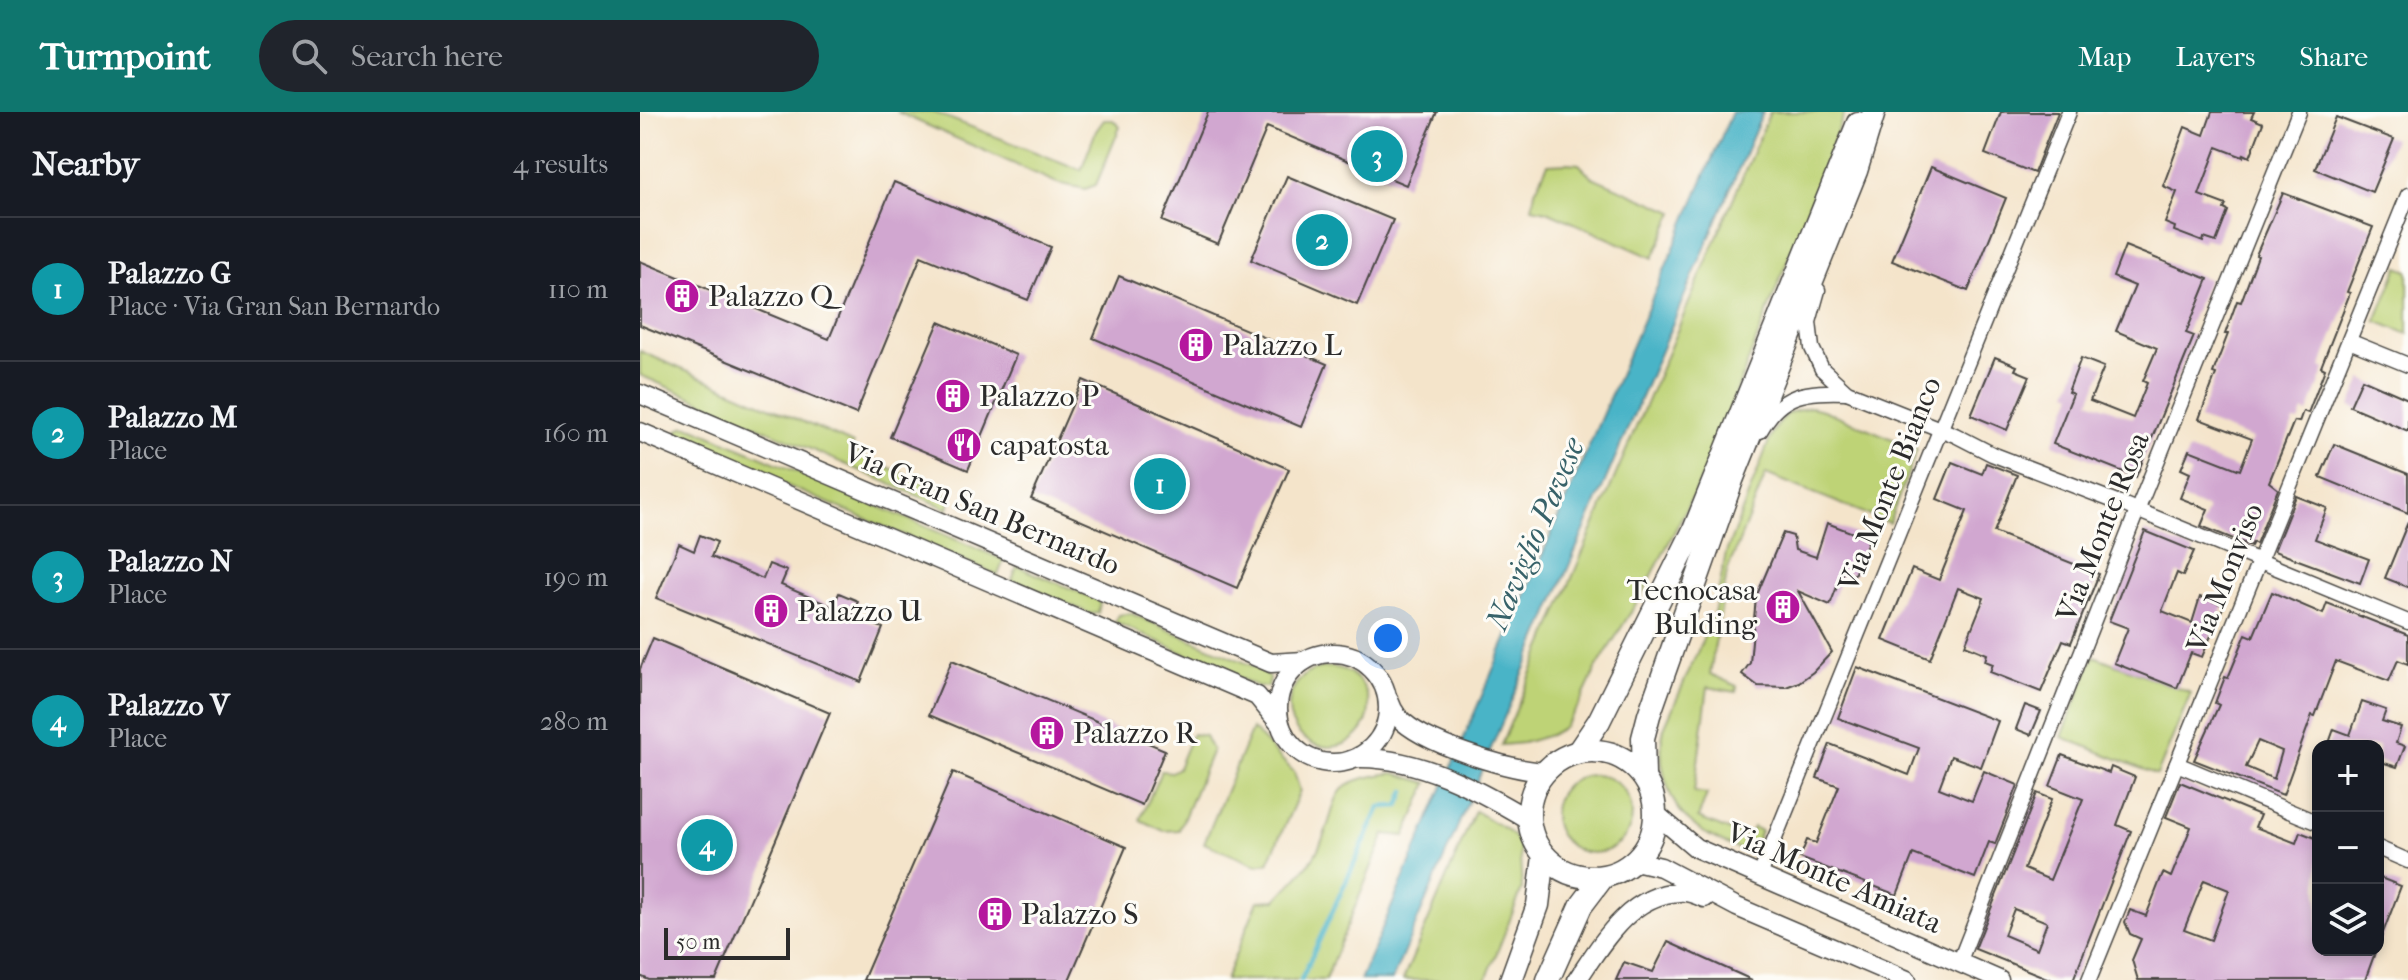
<!DOCTYPE html>
<html lang="en">
<head>
<meta charset="utf-8">
<style>
	body { margin:0; font-family:"IM FELL French Canon",serif; background:#20242c; color:#f1f3f6 }
	.controls { position:absolute; right:24px; bottom:24px; display:grid; overflow:hidden; border-radius:16px; box-shadow:0 4px 12px #0003 }
	.controls button { width:72px; height:72px; display:grid; place-items:center; padding:0; border:0; border-bottom:2px solid #363941; background:#171b24; color:#f1f3f6; font:40px sans-serif }
	.scale { position:absolute; left:24px; bottom:20px; width:126px; box-sizing:border-box; padding-left:8px; border:4px solid #2b2b2b; border-top:0; font-size:22px; line-height:28px; white-space:nowrap; color:#2b2b2b; -webkit-text-stroke:6px #fdfcf7; paint-order:stroke }
	.you { position:absolute; left:748px; top:526px; width:28px; height:28px; margin:-20px; border:6px solid #fff; border-radius:50%; background:#1a73e8; box-shadow:0 0 0 12px #1a73e833 }
	.badge { display:grid; place-items:center; width:52px; height:52px; border-radius:50%; background:#0f766e; color:#fff; font-size:26px; font-weight:700 }
	.pin { position:absolute; translate:-50% -50%; border:4px solid #fff; box-shadow:0 2px 8px #0006 }
	.list { margin:0; padding:0; list-style:none }
	h2 { display:flex; justify-content:space-between; align-items:center; height:104px; margin:0; padding:0 32px; font-size:34px }
	h2 small { font-size:26px; font-weight:400; color:#9ea1a6 }
	.list li { display:grid; grid-template-columns:52px 1fr auto; gap:24px; align-items:center; box-sizing:border-box; height:144px; padding:0 32px; border-top:2px solid #363941 }
	.list b { display:block; font-size:30px; white-space:nowrap }
	.list p { margin:0; font-size:26px; white-space:nowrap; color:#9ea1a6 }
	.list em { font-size:26px; font-style:normal; color:#9ea1a6 }
	.icon { flex:none; width:44px; height:44px; fill:none; stroke:currentColor; stroke-width:2; stroke-linecap:round; stroke-linejoin:round }
	.map { position:relative; flex:none; width:1768px; height:868px; overflow:hidden }
	header { display:flex; align-items:center; gap:48px; box-sizing:border-box; height:112px; padding:0 40px; background:#0f766e; color:#fff }
	header strong { font-size:38px }
	nav { display:flex; gap:44px; margin-inline-start:auto; font-size:28px }
	.search { width:560px; height:72px; background:#20242c; display:flex; align-items:center; gap:20px; box-sizing:border-box; padding:0 28px; border-radius:44px; color:#9ea1a6; font-size:30px }
	main { display:flex }
	aside { flex:1; background:#171b24 }
	.map>svg:first-child { display:block }
</style>
</head>
<body>
<header>
<strong>Turnpoint</strong>
<div class="search"><svg class="icon" aria-label="search" viewBox="0 0 24 24"><circle cx="10" cy="10" r="6"/><path d="M15 15l6 6"/></svg>Search here</div>
<nav><a>Map</a><a>Layers</a><a>Share</a></nav>
</header>
<main>
<aside>
<h2>Nearby<small>4 results</small></h2>
<ul class="list">
<li><span class="badge" style="background:#0f9aa8">1</span><div><b>Palazzo G</b><p>Place · Via Gran San Bernardo</p></div><em>110 m</em></li>
<li><span class="badge" style="background:#0f9aa8">2</span><div><b>Palazzo M</b><p>Place</p></div><em>160 m</em></li>
<li><span class="badge" style="background:#0f9aa8">3</span><div><b>Palazzo N</b><p>Place</p></div><em>190 m</em></li>
<li><span class="badge" style="background:#0f9aa8">4</span><div><b>Palazzo V</b><p>Place</p></div><em>280 m</em></li>
</ul>
</aside>
<div class="map">
<svg width="1768" height="868" viewBox="0 0 1768 868">
	<rect width="100%" height="100%" fill="#fdfcf7"/>
	<filter id="ink" filterUnits="userSpaceOnUse"><feTurbulence type="fractalNoise" baseFrequency=".0125" numOctaves="2"/><feDisplacementMap in="SourceGraphic" scale="16" xChannelSelector="R" yChannelSelector="G"/><feConvolveMatrix kernelMatrix="1 2 1 2 8 2 1 2 1" color-interpolation-filters="sRGB"/></filter>
	<filter id="wash" filterUnits="userSpaceOnUse"><feTurbulence type="fractalNoise" baseFrequency=".006" numOctaves="4" result="noise"/><feDisplacementMap in="SourceGraphic" scale="32" xChannelSelector="R" yChannelSelector="G"/><feGaussianBlur stdDeviation="1.8" result="paint"/><feColorMatrix in="noise" values="0 0 0 0 0 0 0 0 0 0 0 0 0 0 0 0 0 1.4 0 .05"/><feComposite in="paint" operator="in"/></filter>
	<g filter="url(#wash)">
		<rect width="100%" height="100%" fill="#f4e4ca"/>
		<g fill="#bed376" stroke="#747f50" stroke-width="2">
			<path d="M257,0H293L441,58L456,19L464,8H473L480,15L456,73L445,77L417,71Z"/>
			<path d="M1130,0H1205L1066,358L1005,477L956,557L939,593L924,615L910,623L883,631L861,633Z"/>
			<path d="M927,51L939,52L952,65L1034,100L1013,146L907,99L892,96L895,79L908,52Z"/>
			<path d="M1758,155L1768,159V222L1736,209Z"/>
			<path d="M0,239L198,325L213,332L211,339L312,383L308,397L0,263Z"/>
			<path d="M1170,295L1183,298L1277,337L1249,411L1126,362L1087,460L1070,562L1097,574L1096,580L1068,575L1054,680L1067,682L1058,706L1108,726L1113,715L1121,719L1111,742C1069,725 1037,714 1025,666C1020,648 1020,633 1024,616L1074,502L1086,441L1133,319L1148,301Z"/>
			<path d="M44,314L54,316L364,448L358,463L37,327V319Z"/>
			<path d="M377,454L458,488L460,491L458,501L451,502L372,468Z"/>
			<path d="M490,501L620,557L630,566L628,575H619L475,510L479,503Z"/>
			<path d="M1454,544L1551,581L1517,663L1422,625Z"/>
			<circle cx="689" cy="595" r="40"/>
			<path d="M612,617L654,660L660,679L628,751L616,753L564,731Z"/>
			<path d="M552,622L565,624L572,638L539,718L524,719L500,708L521,659L531,660L538,656Z"/>
			<path d="M754,661L788,671L765,724L745,722L685,868H585L618,789L636,788C649,773 667,758 676,741C705,688 679,669 754,661Z"/>
			<circle cx="953" cy="702" r="39"/>
			<path d="M835,699L867,718L879,730L882,777L846,868H763Z"/>
		</g>
		<path fill="#4ab4c7" stroke="#3a7079" stroke-width="2" d="M1092,0H1123L752,868H720Z"/>
		<g fill="none" stroke-linecap="round" stroke-linejoin="round">
			<path stroke="#4ab4c7" stroke-width="5" d="M661,868L740,695L759,694L765,679"/>
		</g>
		<g id="blocks">
			<g fill="#d1a7d0" fill-rule="evenodd">
				<path d="M568,0H797L766,73L627,15L578,132L522,109Z"/>
				<path d="M1361,0H1418L1394,61L1345,42Z"/>
				<path d="M1572,0H1614L1611,6L1623,11L1610,45L1604,42L1603,45L1577,35L1559,83L1586,93L1584,97L1588,99L1576,130L1564,126L1563,130L1534,119L1535,115L1525,111L1537,80L1523,74L1545,15L1564,23Z"/>
				<path d="M1696,5L1754,27L1732,80L1675,57Z"/>
				<path d="M1291,55L1366,86L1328,179L1252,149Z"/>
				<path d="M647,64L753,108L717,193L611,148Z"/>
				<path d="M254,70L411,135L388,188L281,144L216,302L0,213V149L189,227Z"/>
				<path d="M1643,81L1733,115L1707,180L1710,181L1681,255L1685,257L1668,301L1663,299L1659,310L1654,309L1629,370L1638,377L1616,432L1613,430L1611,434L1561,414L1568,397L1540,386L1550,361L1541,357L1549,338L1600,358L1612,327L1559,307L1576,262L1573,261L1588,222H1585L1597,189L1601,190L1618,144L1616,143Z"/>
				<path d="M1485,134L1568,167L1546,221L1554,224L1496,365L1413,332L1433,282L1428,280L1441,246L1464,255L1450,289L1493,306L1507,271L1503,269L1517,236L1476,219L1495,174L1473,165Z"/>
				<path d="M479,164L687,252L661,315L453,226Z"/>
				<path d="M299,210L376,243L328,358L250,325Z"/>
				<path d="M1355,245L1377,254L1375,258L1390,264L1367,318L1331,303Z"/>
				<path d="M1722,267L1768,287V319L1710,294Z"/>
				<path d="M443,268L649,357L597,476L391,387Z"/>
				<path d="M1694,332L1768,362V401L1680,365Z"/>
				<path d="M1312,350L1342,362L1346,351L1377,363L1354,420L1459,462L1431,531L1423,528L1401,580L1350,560L1353,552L1345,549L1347,542L1325,533L1344,486L1318,476L1290,547L1243,528L1272,457L1299,468L1327,399L1297,387Z"/>
				<path d="M1656,384L1687,396L1675,427L1729,447L1720,471L1634,439Z"/>
				<path d="M1768,410V475L1745,466Z"/>
				<path d="M1187,411L1229,427L1214,463L1203,459L1190,493L1158,479L1192,540L1173,560L1159,570L1146,575L1118,574L1102,562L1110,551L1116,485L1143,421L1153,424L1155,438L1176,445Z"/>
				<path d="M1505,419L1554,439L1543,464L1537,461L1522,499L1552,511L1560,485L1584,493L1562,545L1551,541L1537,576L1474,551L1488,516L1469,509Z"/>
				<path d="M60,423L77,430L71,445L123,467L129,452L147,459L141,473L193,495L199,481L218,489L212,503L243,516L221,570L16,486L39,432L54,439Z"/>
				<path d="M1632,480L1683,502L1687,491L1768,523V552L1758,548L1749,569L1696,549L1675,604L1672,603L1643,683L1554,648L1579,593L1575,591L1585,565L1588,566L1606,522L1613,525ZM1618,629L1642,639L1634,667L1606,655Z"/>
				<path d="M13,526L190,601L76,868H9L0,864V557Z"/>
				<path d="M312,548L525,638L502,693L289,603Z"/>
				<path d="M1217,555L1358,609L1341,655L1311,644L1299,676L1332,689L1344,659L1378,673L1355,732L1349,730L1335,766L1273,742L1257,783L1160,746L1167,728L1176,731L1199,674L1177,666L1190,632L1269,663L1279,636L1198,606Z"/>
				<path d="M1722,590L1746,598L1742,609L1761,615L1756,631L1765,634L1757,655L1738,649V634H1688L1694,617L1710,623Z"/>
				<path d="M1385,593L1401,599L1391,623L1376,617Z"/>
				<path d="M1422,643L1469,661L1471,655L1495,665L1477,713L1491,719L1433,868H1412L1335,837L1397,681L1412,687L1384,757L1410,768L1443,687L1410,674ZM1374,797L1407,810L1397,837L1364,823Z"/>
				<path d="M313,660L486,735L429,868H223Z"/>
				<path d="M1540,670L1620,703L1615,715L1656,731L1660,720L1678,727V838H1736L1725,868H1498L1492,848L1501,827L1490,822L1485,810L1490,798L1506,804L1523,761L1531,765L1551,715L1526,705ZM1564,768L1589,778L1571,828L1544,818Z"/>
				<path d="M1738,765L1761,774L1739,831H1738Z"/>
				<path d="M1028,830L1112,868H976L984,850L1013,860Z"/>
			</g>
		</g>
	</g>
	<g filter="url(#ink)">
		<use href="#blocks" fill-opacity="0" stroke="#494743" stroke-width="2"/>
		<g fill="none" stroke-linecap="round" stroke-linejoin="round">
			<defs>
				<g id="minor">
					<path d="M1178,178L1169,210L1172,236L1182,257L1207,280L1315,323L1352,342L1482,392L1768,510"/>
					<path d="M1709,229L1768,253"/>
					<path d="M1120,319C1141,280 1167,279 1207,280"/>
					<path d="M1537,652L1678,711"/>
					<path d="M1738,736L1768,749"/>
					<path d="M1120,763L1429,0"/>
					<path d="M1319,851L1497,399L1659,0"/>
					<path d="M1449,868L1768,83"/>
				</g>
				<g id="secondary">
					<path d="M0,282L631,551L664,549"/>
					<path d="M0,320L617,584L639,611"/>
					<circle cx="693" cy="596" r="55"/>
					<path d="M749,588C751,594 754,600 758,605C783,632 867,657 904,660"/>
					<path d="M718,646C779,645 837,677 889,708"/>
					<path d="M1016,702L1056,736L1359,868"/>
					<path d="M995,749L1021,755L1097,795L1267,868"/>
					<path d="M937,868C962,831 989,783 1039,780C1047,779 1057,783 1064,786"/>
				</g>
				<g id="primary">
					<circle cx="952" cy="702" r="63"/>
					<path d="M938,640L959,609L1054,418L1218,11"/>
					<path d="M1004,664L1003,626L1009,603L1092,368L1216,59L1234,0"/>
					<path d="M871,868L898,793L904,744"/>
					<path d="M908,868L941,794L963,765"/>
				</g>
			</defs>
			<use href="#minor" stroke="#494743" stroke-width="17"/>
			<use href="#secondary" stroke="#494743" stroke-width="21"/>
			<use href="#primary" stroke="#494743" stroke-width="25"/>
			<use href="#minor" stroke="#fff" stroke-width="14"/>
			<use href="#secondary" stroke="#fff" stroke-width="18"/>
			<use href="#primary" stroke="#fff" stroke-width="22"/>
		</g>
	</g>
	<defs>
		<symbol id="building-disc" viewBox="-11 -11 22 22"><circle r="9.5" fill="#b5179e" stroke="#fdfcf7"/><path d="M-4-6H4V6H1V3H-1V6H-4ZM-2.5-4.3h1.7v1.8h-1.7ZM.8-4.3h1.7v1.8H.8ZM-2.5-1h1.7V.8h-1.7ZM.8-1h1.7V.8H.8Z" fill="#fff"/></symbol>
		<symbol id="restaurant-disc" viewBox="-11 -11 22 22"><circle r="9.5" fill="#b5179e" stroke="#fdfcf7"/><path d="M-5-6h1v4h1v-4h1v4h1v-4h1v5L-1.5 .5V6h-2V.5L-5-1ZM5-6V6H3V1.5H1.5Q1.5-4 5-6Z" fill="#fff"/></symbol>
	</defs>
	<g fill-rule="evenodd">
		<use href="#building-disc" x="22" y="164" width="40" height="40"/>
		<use href="#building-disc" x="536" y="213" width="40" height="40"/>
		<use href="#building-disc" x="293" y="264" width="40" height="40"/>
		<use href="#restaurant-disc" x="304" y="313" width="40" height="40"/>
		<use href="#building-disc" x="1123" y="475" width="40" height="40"/>
		<use href="#building-disc" x="111" y="479" width="40" height="40"/>
		<use href="#building-disc" x="387" y="601" width="40" height="40"/>
		<use href="#building-disc" x="335" y="782" width="40" height="40"/>
	</g>
	<g text-anchor="middle" dominant-baseline="central" stroke-width="6" stroke-linejoin="round" paint-order="stroke">
		<g font-size="30" fill="#2b2b2b" stroke="#fdfcf7" text-anchor="start">
			<text x="68" y="184">Palazzo Q</text>
			<text x="582" y="233">Palazzo L</text>
			<text x="339" y="284">Palazzo P</text>
			<text x="350" y="333">capatosta</text>
			<text x="1117" y="478" text-anchor="end">Tecnocasa<tspan x="1117" dy="34">Bulding</tspan></text>
			<text x="157" y="499">Palazzo U</text>
			<text x="433" y="621">Palazzo R</text>
			<text x="381" y="802">Palazzo S</text>
		</g>
		<g font-size="30" fill="#2b2b2b" stroke="#fdfcf7">
			<text transform="translate(1250 372) rotate(-68)">Via Monte Bianco</text>
			<text transform="translate(342 397) rotate(23)">Via Gran San Bernardo</text>
			<text transform="translate(1463 415) rotate(-68)">Via Monte Rosa</text>
			<text transform="translate(1585 466) rotate(-68)">Via Monviso</text>
			<text transform="translate(1194 766) rotate(24)">Via Monte Amiata</text>
		</g>
		<g font-size="32" font-style="italic" fill="#376269" stroke="#fdfcf7">
			<text transform="translate(895 422) rotate(-67)">Naviglio Pavese</text>
		</g>
	</g>
</svg>
<div class="controls">
<button>+</button>
<button>−</button>
<button><svg class="icon" aria-label="layers" viewBox="0 0 24 24"><path d="M12 4l9 5-9 5-9-5zM3 14l9 5 9-5"/></svg></button>
</div>
<div class="scale">50 m</div>
<div class="you"></div>
<div class="pin badge" style="left:520px;top:372px;background:#0f9aa8">1</div>
<div class="pin badge" style="left:682px;top:128px;background:#0f9aa8">2</div>
<div class="pin badge" style="left:737px;top:44px;background:#0f9aa8">3</div>
<div class="pin badge" style="left:67px;top:733px;background:#0f9aa8">4</div>
</div>
</main>
</body>
</html>
